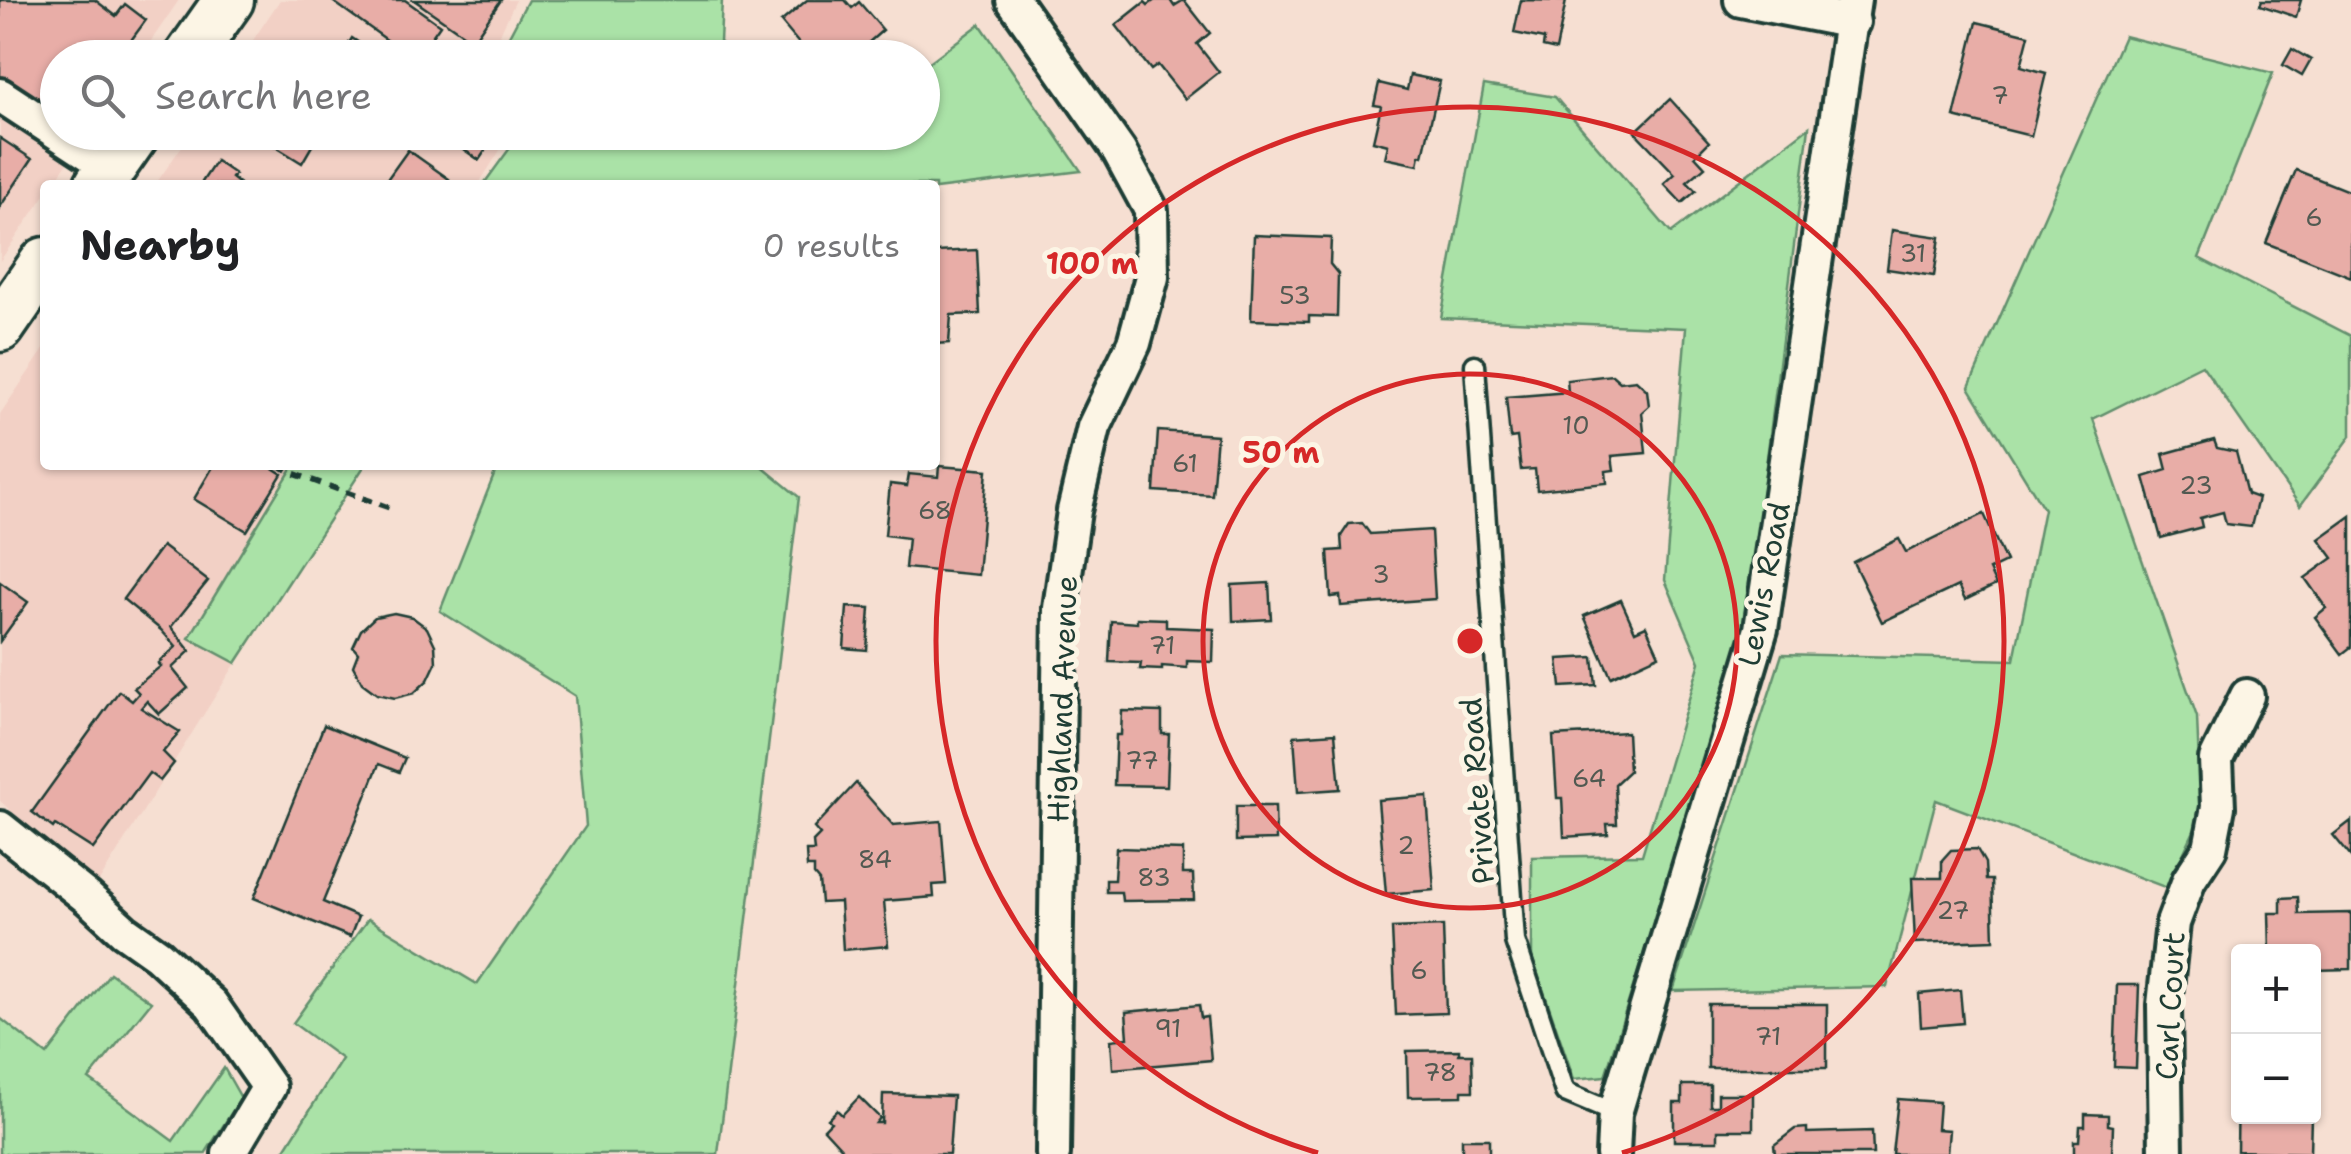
<!DOCTYPE html>
<html lang="en">
<head>
<meta charset="utf-8">
<style>
	body { margin:0; font-family:"Shantell Sans",sans-serif; background:#f6f6f6; color:#202124 }
	.controls { position:absolute; right:30px; bottom:30px; display:grid; overflow:hidden; border-radius:10px; box-shadow:0 2px 8px #0004 }
	.controls button { width:90px; height:90px; display:grid; place-items:center; padding:0; border:0; border-bottom:2px solid #e0e0e0; background:#fff; color:#202124; font:50px sans-serif }
	.list { margin:0; padding:0; list-style:none }
	h2 { display:flex; justify-content:space-between; align-items:center; height:130px; margin:0; padding:0 40px; font-size:42px }
	h2 small { font-size:32px; font-weight:400; color:#757577 }
	.icon { flex:none; width:55px; height:55px; fill:none; stroke:currentColor; stroke-width:2; stroke-linecap:round; stroke-linejoin:round }
	.map { position:relative; flex:none; width:2351px; height:1154px; overflow:hidden }
	.search { position:absolute; background:#fff; box-shadow:0 2px 8px #0004; left:40px; top:40px; width:900px; height:110px; display:flex; align-items:center; gap:25px; box-sizing:border-box; padding:0 35px; border-radius:55px; color:#757577; font-size:38px }
	.panel { position:absolute; background:#fff; box-shadow:0 2px 8px #0004; left:40px; top:180px; width:900px; height:290px; border-radius:10px }
	.map>svg:first-child { display:block }
</style>
</head>
<body>
<div class="map">
<svg width="2351" height="1154" viewBox="0 0 2351 1154">
	<rect width="100%" height="100%" fill="#f6dfd2"/>
	<filter id="ink" filterUnits="userSpaceOnUse"><feTurbulence type="fractalNoise" baseFrequency=".01" numOctaves="2"/><feDisplacementMap in="SourceGraphic" scale="20" xChannelSelector="R" yChannelSelector="G"/><feConvolveMatrix kernelMatrix="1 2 1 2 8 2 1 2 1" color-interpolation-filters="sRGB"/></filter>
	<g filter="url(#ink)">
		<g fill="#f2d0c5">
			<path d="M0,0H179L140,57L58,58V132L88,133L52,185H45V195L0,261Z"/>
			<path d="M280,0H516L489,57L241,58Z"/>
			<path d="M191,133H511L478,185H155Z"/>
			<path d="M45,348V465H300L190,638L236,663L96,886L0,801V414Z"/>
		</g>
		<g fill="#aae2a7" stroke="#64906e" stroke-width="2.5">
			<path d="M528,0H722L720,42L736,57H498Z"/>
			<path d="M980,24L1081,171L935,189V185H483L521,133L813,132L823,142L835,133L922,132L923,67Z"/>
			<path d="M2124,36L2273,73L2199,258L2351,336V436L2300,506L2202,365L2093,419L2197,717L2201,816L2167,888L1936,800L1887,987L1673,991L1782,654L2014,660L2044,509L1969,387Z"/>
			<path d="M1484,85L1555,97L1671,233L1809,127L1745,632L1605,1076L1574,1079L1532,957V857L1642,855L1700,662L1665,580L1686,328L1441,318Z"/>
			<path d="M294,465H365L236,663L189,638Z"/>
			<path d="M498,465H760L799,497L718,1154H282L342,1059L293,1023L368,919L477,984L586,826L575,696L440,611Z"/>
			<path d="M110,973L151,1002L89,1079L173,1141L224,1068L241,1098L205,1154H0V1018L47,1055Z"/>
		</g>
		<g fill="#e8ada7" stroke="#1f3d34" stroke-width="2.5">
			<path d="M0,0H95L116,16L125,4L146,20L118,58H58V126L0,83Z"/>
			<path d="M331,0H405L440,25L417,58H412Z"/>
			<path d="M414,0H501L473,41Z"/>
			<path d="M807,0H845L852,8L859,2L883,30L867,44L878,58H811L781,22Z"/>
			<path d="M1155,0H1170L1174,6L1184,0L1210,33L1197,44L1219,72L1185,99L1158,65L1151,70L1116,25L1145,2L1148,5Z"/>
			<path d="M1521,0L1566,1L1556,50L1543,47L1544,39L1514,33Z"/>
			<path d="M2262,0H2301L2296,17L2260,5Z"/>
			<path d="M1977,22L2029,35L2021,66L2046,73L2031,136L1954,117Z"/>
			<path d="M352,38L381,58H340Z"/>
			<path d="M2292,49L2311,60L2302,76L2283,65Z"/>
			<path d="M1410,75L1440,81L1423,156L1420,155L1418,165L1385,158L1388,145L1373,141L1381,106L1374,105L1379,83L1407,90Z"/>
			<path d="M1670,99L1709,142L1695,156L1705,167L1687,182L1696,191L1682,203L1664,184L1675,174L1635,132Z"/>
			<path d="M252,132H320L302,163Z"/>
			<path d="M395,132H424L415,146Z"/>
			<path d="M438,132H498L479,160Z"/>
			<path d="M0,138L32,159L0,207Z"/>
			<path d="M408,150L449,179L444,185H383Z"/>
			<path d="M216,161L235,174L232,178L241,185H200Z"/>
			<path d="M2296,170L2351,192V277L2266,243Z"/>
			<path d="M1892,230L1940,237L1934,276L1887,269Z"/>
			<path d="M1254,235L1331,238L1330,264L1338,274L1337,317L1309,316V322L1251,320Z"/>
			<path d="M935,240L936,252L977,250L980,314L951,315L949,343L935,344Z"/>
			<path d="M1612,375L1620,382L1636,380L1647,390L1649,406L1642,412L1646,453L1612,456L1614,470L1606,471L1607,483L1537,490L1535,469L1521,470L1517,437L1510,438L1506,397L1568,392L1567,380Z"/>
			<path d="M1158,431L1217,435L1212,495L1154,491Z"/>
			<path d="M2214,440L2217,448L2236,452L2247,494L2258,498L2251,527L2226,524L2223,512L2200,518L2202,527L2161,538L2144,477L2167,470L2163,454Z"/>
			<path d="M214,465H268L282,474L247,531L194,499Z"/>
			<path d="M939,466L987,470L978,575L905,568L908,538L885,535L890,484L907,486L909,474L938,477Z"/>
			<path d="M1984,514L2006,562L1989,570L1996,585L1965,600L1958,586L1882,622L1853,562L1899,539L1906,552Z"/>
			<path d="M2351,516V647L2342,654L2315,617L2326,608L2305,578L2333,558L2319,539Z"/>
			<path d="M1362,523L1370,534L1431,530L1435,599L1341,606L1340,596L1331,597L1328,551L1342,550L1341,536L1349,524Z"/>
			<path d="M162,546L208,581L171,627L190,651L172,668L188,688L159,714L147,701L141,708L180,732L163,752L174,763L160,781L149,773L93,849L55,825L53,828L32,812L119,691L132,701L139,693L134,688L161,666L158,663L176,647L161,630L123,599Z"/>
			<path d="M0,582L28,602L0,641Z"/>
			<path d="M1269,583L1271,619L1233,621L1232,585Z"/>
			<path d="M1621,600L1635,631L1646,626L1659,655L1611,677L1584,616Z"/>
			<path d="M847,607L870,608L867,650L844,648Z"/>
			<path d="M394,613L412,617L427,628L435,645L436,663L428,680L414,693L395,698L377,694L362,683L353,666L358,653L353,647L361,630L375,617Z"/>
			<path d="M1137,618L1166,619V627L1214,629L1213,662L1187,661V668L1162,666V670L1140,669L1141,663L1109,662L1111,621L1137,623Z"/>
			<path d="M1593,657L1596,685L1561,687L1558,659Z"/>
			<path d="M1122,711L1162,712V734H1169L1167,786L1114,785L1116,735H1121Z"/>
			<path d="M324,725L405,758L399,772L379,764L323,902L358,917L350,937L254,898Z"/>
			<path d="M1627,732L1629,771L1615,784L1617,824H1607L1608,834L1564,837L1562,798H1557L1553,736Z"/>
			<path d="M1335,733L1340,789L1298,792L1294,736Z"/>
			<path d="M856,783L893,825L941,821L946,884L933,885L934,897L884,901L888,946L843,950L840,902L821,903L819,881L814,875V867H807L806,851H814L813,842L820,835L814,828Z"/>
			<path d="M1427,796L1434,890L1386,894L1378,800Z"/>
			<path d="M1236,806H1275L1276,840L1236,841Z"/>
			<path d="M2351,821V857L2333,835Z"/>
			<path d="M1116,848L1183,850V874H1193L1194,900L1122,901L1121,892H1106V880H1114Z"/>
			<path d="M1977,849L1985,863L1986,880H1992L1994,940L1915,943L1912,878H1942V860L1951,850Z"/>
			<path d="M2298,897L2299,914L2351,913V969L2314,970V952H2270L2269,913H2281V898Z"/>
			<path d="M1443,926L1446,1013L1396,1015L1392,928Z"/>
			<path d="M2117,985H2139L2136,1068L2114,1067Z"/>
			<path d="M1960,990L1963,1023L1921,1027L1919,994Z"/>
			<rect x="1708" y="1004" width="119" height="64"/>
			<path d="M1199,1005L1201,1018L1207,1017L1211,1060L1113,1069L1111,1040L1128,1038L1126,1012Z"/>
			<path d="M1459,1050V1054H1472L1473,1091H1462V1096L1408,1097L1407,1051Z"/>
			<path d="M1682,1085H1710V1106H1718V1094H1753V1130H1718V1141H1674V1103H1682Z"/>
			<path d="M2238,1085V1116H2311L2310,1153L2237,1151Z"/>
			<path d="M883,1094L953,1096L949,1154H847L824,1129L831,1122L828,1119L837,1110L842,1115L859,1097L880,1118L876,1123H882Z"/>
			<path d="M1898,1099L1939,1102L1937,1129L1949,1130L1947,1154H1892Z"/>
			<path d="M2085,1114L2108,1115V1125L2113,1126L2112,1154H2074V1141H2079L2080,1126H2085Z"/>
			<path d="M1807,1128V1133L1872,1131L1873,1154H1775L1774,1145L1795,1129Z"/>
			<rect x="1462" y="1139" width="27" height="15"/>
		</g>
		<g fill="none" stroke-linecap="round" stroke-linejoin="round">
			<defs>
				<path id="lane" d="M1475,365L1515,941L1565,1092L1615,1113"/>
				<g id="street">
					<path d="M1013,0L1119,151L1151,210L1152,277L1134,343L1094,427L1074,511L1060,608L1053,1154"/>
					<path d="M1741,0L1853,22"/>
					<path d="M0,95L111,168"/>
					<path d="M0,828L88,898L124,931L158,955L211,1004L269,1087L229,1154"/>
					<path d="M1613,1154L1615,1113L1761,629L1854,0"/>
					<path d="M2166,1154L2164,1005L2173,923L2189,880L2210,848L2218,807L2216,759L2247,696"/>
				</g>
				<g id="secondary">
					<path d="M188,58L229,0"/>
					<path d="M99,185L136,132"/>
					<path d="M0,327L45,262"/>
				</g>
			</defs>
			<use href="#lane" stroke="#1f3d34" stroke-width="25"/>
			<use href="#street" stroke="#1f3d34" stroke-width="40"/>
			<use href="#secondary" stroke="#1f3d34" stroke-width="55"/>
			<path stroke="#1f3d34" stroke-width="6" stroke-dasharray="10 8" stroke-linecap="butt" d="M279,465L292,473L393,509"/>
			<use href="#lane" stroke="#fcf5e5" stroke-width="18"/>
			<use href="#street" stroke="#fcf5e5" stroke-width="32"/>
			<use href="#secondary" stroke="#fcf5e5" stroke-width="48"/>
		</g>
	</g>
	<g fill="none" stroke="#d62828" stroke-width="5">
		<circle cx="1470" cy="641" r="267"/>
		<path d="M1318 1153A534 534 0 1 1 1622 1153"/>
	</g>
	<g text-anchor="middle" dominant-baseline="central" stroke-width="10" stroke-linejoin="round" paint-order="stroke">
		<g font-size="25" fill="#515951">
			<text x="2000" y="95">7</text>
			<text x="2314" y="217">6</text>
			<text x="1913" y="253">31</text>
			<text x="1295" y="295">53</text>
			<text x="1576" y="425">10</text>
			<text x="1185" y="463">61</text>
			<text x="2196" y="485">23</text>
			<text x="935" y="510">68</text>
			<text x="1381" y="574">3</text>
			<text x="1162" y="645">71</text>
			<text x="1142" y="760">77</text>
			<text x="1589" y="778">64</text>
			<text x="1406" y="845">2</text>
			<text x="875" y="859">84</text>
			<text x="1154" y="877">83</text>
			<text x="1953" y="910">27</text>
			<text x="1419" y="970">6</text>
			<text x="1168" y="1028">91</text>
			<text x="1768" y="1036">71</text>
			<text x="1440" y="1072">78</text>
		</g>
		<g font-size="30" fill="#1f3d34" stroke="#fcf5e5">
			<text transform="translate(1764 584) rotate(-79)">Lewis Road</text>
			<text transform="translate(1062 699) rotate(-88)">Highland Avenue</text>
			<text transform="translate(1477 791) rotate(-94)">Private Road</text>
			<text transform="translate(2170 1006) rotate(-87)">Carl Court</text>
		</g>
	</g>
	<circle cx="1470" cy="641" r="15" fill="#d62828" stroke="#fcf5e5" stroke-width="5"/>
	<g font-size="30" text-anchor="middle" font-weight="bold" fill="#d62828" stroke="#fcf5e5" stroke-width="10" stroke-linejoin="round" paint-order="stroke">
		<text x="1092" y="274">100 m</text>
		<text x="1281" y="463">50 m</text>
	</g>
</svg>
<div class="controls">
<button>+</button>
<button>−</button>
</div>
<div class="search"><svg class="icon" aria-label="search" viewBox="0 0 24 24"><circle cx="10" cy="10" r="6"/><path d="M15 15l6 6"/></svg>Search here</div>
<section class="panel">
<h2>Nearby<small>0 results</small></h2>
<ul class="list">
</ul>
</section>
</div>
</body>
</html>
